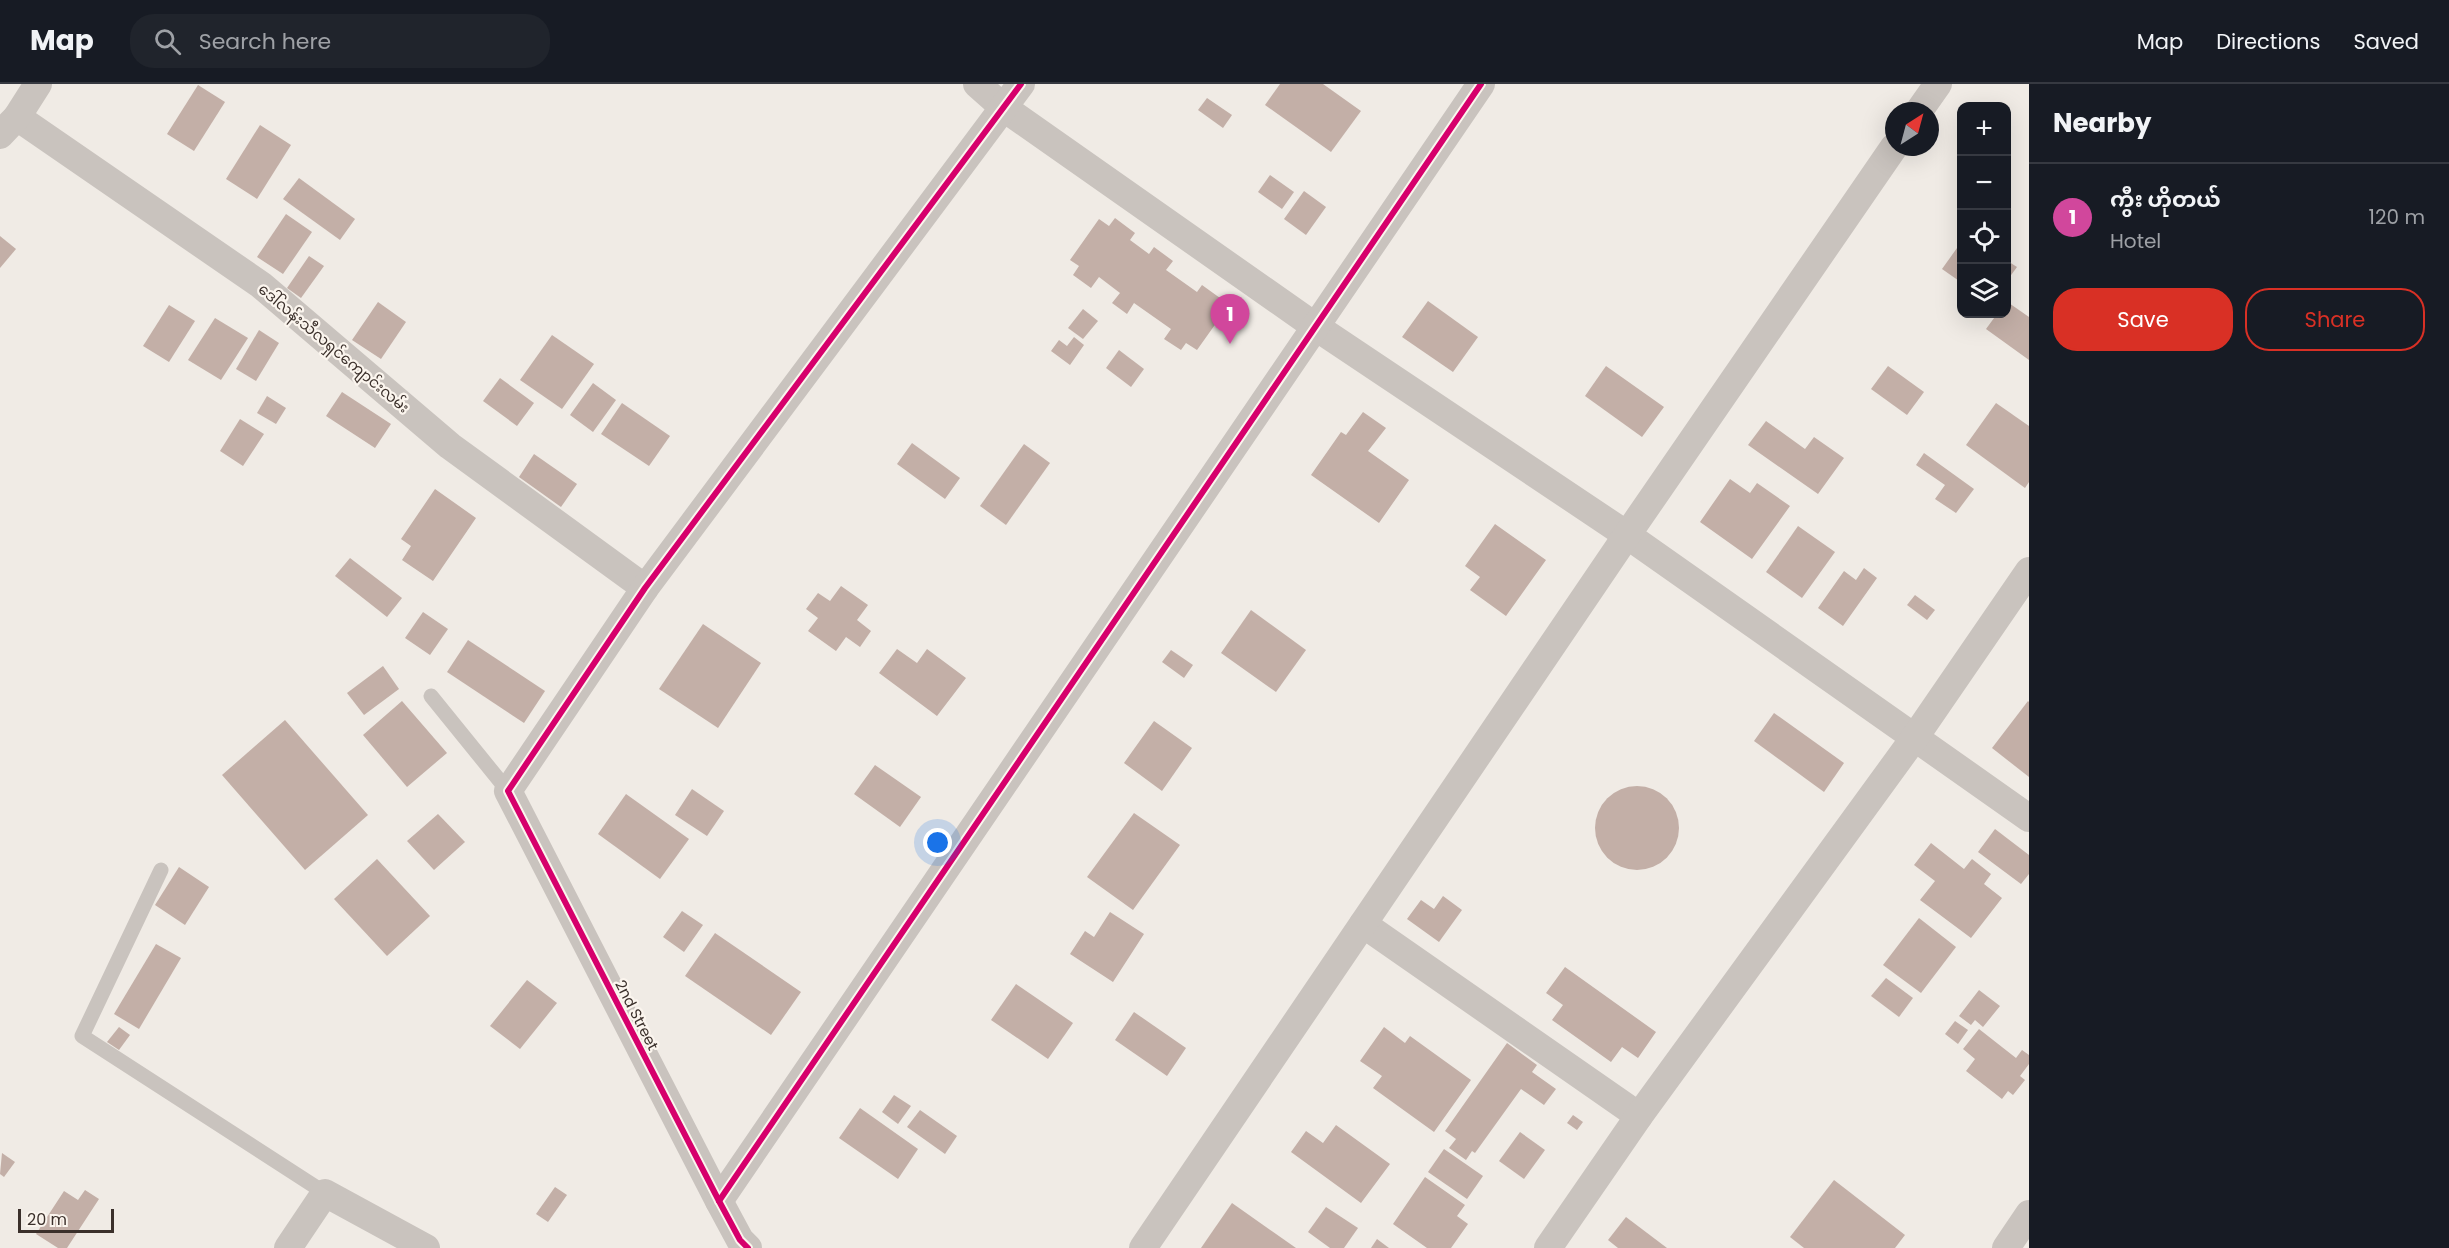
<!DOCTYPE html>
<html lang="en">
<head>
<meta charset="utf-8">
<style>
	body { margin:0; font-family:Poppins,"Noto Sans Myanmar",sans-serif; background:#20242c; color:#f1f3f6 }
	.controls { position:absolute; right:18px; top:18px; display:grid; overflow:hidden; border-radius:12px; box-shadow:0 6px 24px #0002 }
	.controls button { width:54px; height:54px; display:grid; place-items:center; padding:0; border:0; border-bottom:2px solid #363941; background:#171b24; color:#f1f3f6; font:30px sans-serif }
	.compass { position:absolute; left:1885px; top:18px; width:54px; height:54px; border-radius:50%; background:#171b24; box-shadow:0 6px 24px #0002; rotate:36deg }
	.scale { position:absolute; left:18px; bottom:15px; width:96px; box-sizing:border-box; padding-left:6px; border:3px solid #3b302b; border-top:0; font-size:16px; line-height:21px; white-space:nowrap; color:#3b302b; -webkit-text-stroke:4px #fbf5ee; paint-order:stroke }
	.you { position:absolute; left:938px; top:759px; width:21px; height:21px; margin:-15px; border:4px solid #fff; border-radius:50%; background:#1a73e8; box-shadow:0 0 0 9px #1a73e833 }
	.badge { display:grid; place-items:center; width:39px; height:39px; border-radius:50%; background:#d93025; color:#fff; font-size:20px; font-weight:700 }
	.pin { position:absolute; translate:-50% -50px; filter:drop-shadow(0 2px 3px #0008) }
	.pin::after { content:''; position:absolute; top:32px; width:21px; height:18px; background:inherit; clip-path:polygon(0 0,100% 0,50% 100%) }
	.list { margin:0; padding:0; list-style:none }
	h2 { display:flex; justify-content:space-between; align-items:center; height:78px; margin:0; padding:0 24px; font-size:26px }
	h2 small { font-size:20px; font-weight:400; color:#9ea1a6 }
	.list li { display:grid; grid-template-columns:39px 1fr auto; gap:18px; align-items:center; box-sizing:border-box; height:108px; padding:0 24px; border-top:2px solid #363941 }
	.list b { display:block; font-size:22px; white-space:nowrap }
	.list p { margin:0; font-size:20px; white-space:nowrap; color:#9ea1a6 }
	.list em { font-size:20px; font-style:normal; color:#9ea1a6 }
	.actions { display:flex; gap:12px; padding:18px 24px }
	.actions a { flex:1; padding:14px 0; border:2px solid #d93025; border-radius:24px; text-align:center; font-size:21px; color:#d93025 }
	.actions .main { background:#d93025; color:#fff }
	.icon { flex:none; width:33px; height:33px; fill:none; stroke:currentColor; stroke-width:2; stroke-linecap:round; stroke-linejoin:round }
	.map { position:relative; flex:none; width:2029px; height:1164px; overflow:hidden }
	header { display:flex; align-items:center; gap:36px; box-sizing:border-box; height:84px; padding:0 30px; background:#171b24; border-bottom:2px solid #363941 }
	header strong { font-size:28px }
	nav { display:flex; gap:33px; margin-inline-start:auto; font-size:21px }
	.search { width:420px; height:54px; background:#20242c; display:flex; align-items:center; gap:15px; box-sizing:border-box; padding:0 21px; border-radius:24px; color:#9ea1a6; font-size:22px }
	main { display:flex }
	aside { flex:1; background:#171b24 }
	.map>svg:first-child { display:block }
</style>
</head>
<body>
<header>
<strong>Map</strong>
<div class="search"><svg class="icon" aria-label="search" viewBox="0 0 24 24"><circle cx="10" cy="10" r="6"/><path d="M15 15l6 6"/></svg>Search here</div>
<nav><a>Map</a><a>Directions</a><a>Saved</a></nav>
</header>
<main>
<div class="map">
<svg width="2029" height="1164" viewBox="0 0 2029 1164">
	<rect width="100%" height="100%" fill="#f0ebe5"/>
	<g fill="#c3afa7">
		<path d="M1280,0H1323L1361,27L1331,68L1265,21Z"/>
		<path d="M198,1L225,18L194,67L167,50Z"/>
		<path d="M1207,14L1232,31L1223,44L1198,26Z"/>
		<path d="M260,41L291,61L257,115L226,95Z"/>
		<path d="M1270,91L1294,108L1282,125L1258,108Z"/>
		<path d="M299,94L355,135L340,156L283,115Z"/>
		<path d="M1304,107L1326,123L1306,151L1284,135Z"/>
		<path d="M286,130L312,148L283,190L257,173Z"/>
		<path d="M1115,134L1135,149L1130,156L1149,170L1154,163L1173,177L1166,186L1197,208L1202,201L1220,214L1215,221L1224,228L1197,266L1186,259L1181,266L1164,255L1171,245L1134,219L1127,230L1112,219L1120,209L1099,193L1091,204L1073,191L1079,182L1070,176L1099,135L1109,142Z"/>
		<path d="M0,152L16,165L0,184Z"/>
		<path d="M1957,164L1962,168V199L1942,185Z"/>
		<path d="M309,172L324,182L301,214L287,204Z"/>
		<path d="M2006,176L2017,183L2006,198Z"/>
		<path d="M1428,217L1478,253L1453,288L1402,253Z"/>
		<path d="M2006,217L2029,233V276L1986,245L1997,230H2006Z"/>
		<path d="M378,218L406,238L381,275L352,256Z"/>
		<path d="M169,221L195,237L169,278L143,262Z"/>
		<path d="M1083,225L1098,237L1083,255L1068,244Z"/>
		<path d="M215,234L248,254L221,296L188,276Z"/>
		<path d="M259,246L279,259L256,297L236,285Z"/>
		<path d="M552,251L594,280L562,325L520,296Z"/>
		<path d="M1074,253L1084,261L1070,281L1051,267L1059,256L1067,262Z"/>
		<path d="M1119,266L1144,285L1131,303L1106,284Z"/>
		<path d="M1606,282L1664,323L1642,353L1585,312Z"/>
		<path d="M1888,282L1924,308L1907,331L1871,305Z"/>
		<path d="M500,294L534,319L517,342L483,317Z"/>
		<path d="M593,299L616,316L593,348L570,331Z"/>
		<path d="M342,308L391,340L375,364L326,332Z"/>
		<path d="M267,312L286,324L276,340L257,329Z"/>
		<path d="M622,319L670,352L649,382L601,350Z"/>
		<path d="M1996,319L2029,342V398L2025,404L1966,361Z"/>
		<path d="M1363,328L1386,344L1368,367L1409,396L1379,439L1311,391L1341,348L1346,351Z"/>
		<path d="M240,335L264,350L243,382L220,367Z"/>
		<path d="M1766,337L1805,365L1814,353L1844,374L1818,410L1748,361Z"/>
		<path d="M912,359L960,394L945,415L897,380Z"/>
		<path d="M1024,360L1050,379L1006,441L980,422Z"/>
		<path d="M1924,369L1974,405L1956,429L1935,415L1945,401L1916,381Z"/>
		<path d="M534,370L577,400L561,423L519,393Z"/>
		<path d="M1730,395L1750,409L1757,399L1790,422L1752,475L1700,438Z"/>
		<path d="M435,405L476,434L433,497L402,476L411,462L401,455Z"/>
		<path d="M1495,440L1546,476L1506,532L1470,506L1480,493L1465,482Z"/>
		<path d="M1798,442L1835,468L1802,514L1766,488Z"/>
		<path d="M350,474L402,514L387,533L335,492Z"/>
		<path d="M1864,484L1877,494L1843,542L1818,524L1844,487L1856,496Z"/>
		<path d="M841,502L868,521L857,536L871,547L860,563L846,553L836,567L808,547L818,534L806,525L818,509L830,517Z"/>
		<path d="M1915,511L1935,526L1927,536L1907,521Z"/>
		<path d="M1251,526L1306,566L1276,608L1221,569Z"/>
		<path d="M423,528L448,545L430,571L405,554Z"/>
		<path d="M703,540L761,579L718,644L659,605Z"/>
		<path d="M468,556L545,607L524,639L447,588Z"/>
		<path d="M897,565L917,579L927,565L966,594L937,632L879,589Z"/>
		<path d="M1171,566L1193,581L1184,594L1162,578Z"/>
		<path d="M383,582L399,605L364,631L347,609Z"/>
		<path d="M402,617L447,669L407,703L363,651Z"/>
		<path d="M2028,617L2029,618V693L1992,664Z"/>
		<path d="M1774,629L1844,679L1824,708L1754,657Z"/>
		<path d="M285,636L368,731L305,786L222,691Z"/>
		<path d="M1154,637L1192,664L1162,707L1124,679Z"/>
		<path d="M875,681L921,713L900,743L854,710Z"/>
		<circle cx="1637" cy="744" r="42"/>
		<path d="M692,705L724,727L707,752L675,731Z"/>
		<path d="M626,710L689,755L660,795L598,750Z"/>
		<path d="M1134,729L1180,761L1133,826L1087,793Z"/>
		<path d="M438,730L465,758L434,786L407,757Z"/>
		<path d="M1995,745L2029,771V790L2021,800L1978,768Z"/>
		<path d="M1931,759L1964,785L1972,775L1991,790L1984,800L2002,814L1971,854L1920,816L1935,797L1914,781Z"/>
		<path d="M377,775L430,832L387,872L334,815Z"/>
		<path d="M179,783L209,803L185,841L155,821Z"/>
		<path d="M1443,812L1462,826L1439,858L1407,835L1421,816L1434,825Z"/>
		<path d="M682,827L703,841L684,868L663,853Z"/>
		<path d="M1110,828L1144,850L1113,898L1070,870L1085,847L1094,853Z"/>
		<path d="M1919,834L1956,863L1921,909L1883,881Z"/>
		<path d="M715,849L801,908L771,951L685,892Z"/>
		<path d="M156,860L181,874L139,945L114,930Z"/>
		<path d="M1565,883L1656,948L1638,974L1622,963L1611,978L1552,936L1563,921L1546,909Z"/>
		<path d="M1886,894L1913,914L1899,933L1871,912Z"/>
		<path d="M527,896L557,919L520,965L490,942Z"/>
		<path d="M1016,900L1073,939L1048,975L991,936Z"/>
		<path d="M1979,906L2000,922L1983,943L1975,936L1971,941L1959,932Z"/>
		<path d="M1134,928L1186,964L1167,992L1115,956Z"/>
		<path d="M1955,937L1968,946L1958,960L1945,950Z"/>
		<path d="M119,943L130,951L119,966L107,958Z"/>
		<path d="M1384,943L1405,959L1410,952L1471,996L1434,1048L1373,1004L1382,992L1360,977Z"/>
		<path d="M1979,945L2016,974L2022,966L2029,971V980L2020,992L2025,996L2013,1011L2008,1007L2002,1015L1966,987L1975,975L1963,965Z"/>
		<path d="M1507,959L1537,981L1532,988L1556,1005L1544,1021L1521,1005L1475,1069L1472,1067L1466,1076L1449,1064L1456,1055L1445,1047Z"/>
		<path d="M894,1011L911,1022L898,1040L882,1028Z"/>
		<path d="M860,1024L918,1065L898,1095L839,1054Z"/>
		<path d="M920,1026L957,1052L945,1070L907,1043Z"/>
		<path d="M1573,1031L1583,1038L1577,1046L1567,1039Z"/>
		<path d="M1336,1041L1390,1080L1361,1119L1291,1068L1306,1047L1323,1059Z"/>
		<path d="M1520,1048L1545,1066L1524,1095L1499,1077Z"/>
		<path d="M1444,1065L1483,1092L1467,1115L1428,1088Z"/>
		<path d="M2,1069L15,1078L4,1093L0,1090Z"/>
		<path d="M1425,1093L1465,1121L1457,1132L1468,1140L1451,1164H1427L1393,1140Z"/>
		<path d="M1834,1096L1905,1151L1895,1164H1804L1790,1153Z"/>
		<path d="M555,1103L567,1111L548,1138L536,1130Z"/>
		<path d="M85,1106L99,1115L67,1164H58L36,1150L64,1107L78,1116Z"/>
		<path d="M1232,1119L1296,1164H1201Z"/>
		<path d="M1326,1123L1358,1144L1344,1164H1330L1308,1148Z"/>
		<path d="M1626,1133L1667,1164H1618L1608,1156Z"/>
		<path d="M1377,1155L1389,1164H1371Z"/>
	</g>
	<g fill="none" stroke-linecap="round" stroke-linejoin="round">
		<g stroke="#c9c3be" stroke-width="15">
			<path d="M431,612L508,707"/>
			<path d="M161,786L82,952L325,1109"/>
		</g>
		<g stroke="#c9c3be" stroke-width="28">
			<path d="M977,0L1004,24L1316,243L1627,451L2029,734"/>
			<path d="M1919,27L1938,0"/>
			<path d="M17,33L261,201L450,362L645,504"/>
			<path d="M0,51L17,33L38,0"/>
			<path d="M1363,840L1639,1032"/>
			<path d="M719,1117L1481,0"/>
			<path d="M288,1164L325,1109L426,1164"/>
			<path d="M748,1164L740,1156L719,1117L508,707L645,504L1021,0"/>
			<path d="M1143,1164L1627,451L1894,63"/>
			<path d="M1548,1164L1639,1032L1915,653L2029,487"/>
			<path d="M2006,1164L2029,1130"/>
		</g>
		<defs>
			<g id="cycleway">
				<path d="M719,1117L1481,0"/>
				<path d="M748,1164L740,1156L719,1117L508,707L645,504L1021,0"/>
			</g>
		</defs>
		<use href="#cycleway" stroke="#fbf5ee" stroke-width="10"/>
		<use href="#cycleway" stroke="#d6006c" stroke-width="6"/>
	</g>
	<g text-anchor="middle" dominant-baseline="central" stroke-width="4.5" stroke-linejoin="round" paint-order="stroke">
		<g font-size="15" fill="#3b302b" stroke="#fbf5ee">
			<text transform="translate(334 264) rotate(40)">ဒေါ်လန်းသီလရှင်ကျောင်းလမ်း</text>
			<text transform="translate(637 931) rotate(63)">2nd Street</text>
		</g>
	</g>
</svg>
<div class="controls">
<button>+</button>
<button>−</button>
<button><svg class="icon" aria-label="locate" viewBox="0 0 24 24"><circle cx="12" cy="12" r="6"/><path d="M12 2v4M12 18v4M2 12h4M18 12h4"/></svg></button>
<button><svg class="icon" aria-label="layers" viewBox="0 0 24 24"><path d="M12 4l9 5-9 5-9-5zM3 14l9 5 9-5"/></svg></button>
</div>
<svg class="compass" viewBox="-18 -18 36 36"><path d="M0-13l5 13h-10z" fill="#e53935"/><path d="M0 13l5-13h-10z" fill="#9ea1a6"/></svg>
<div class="scale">20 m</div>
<div class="you"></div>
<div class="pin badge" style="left:1230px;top:260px;background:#d1479c">1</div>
</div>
<aside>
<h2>Nearby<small></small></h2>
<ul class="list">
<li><span class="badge" style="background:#d1479c">1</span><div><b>ကွီး ဟိုတယ်</b><p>Hotel</p></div><em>120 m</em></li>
</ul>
<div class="actions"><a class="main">Save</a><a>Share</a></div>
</aside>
</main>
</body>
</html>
